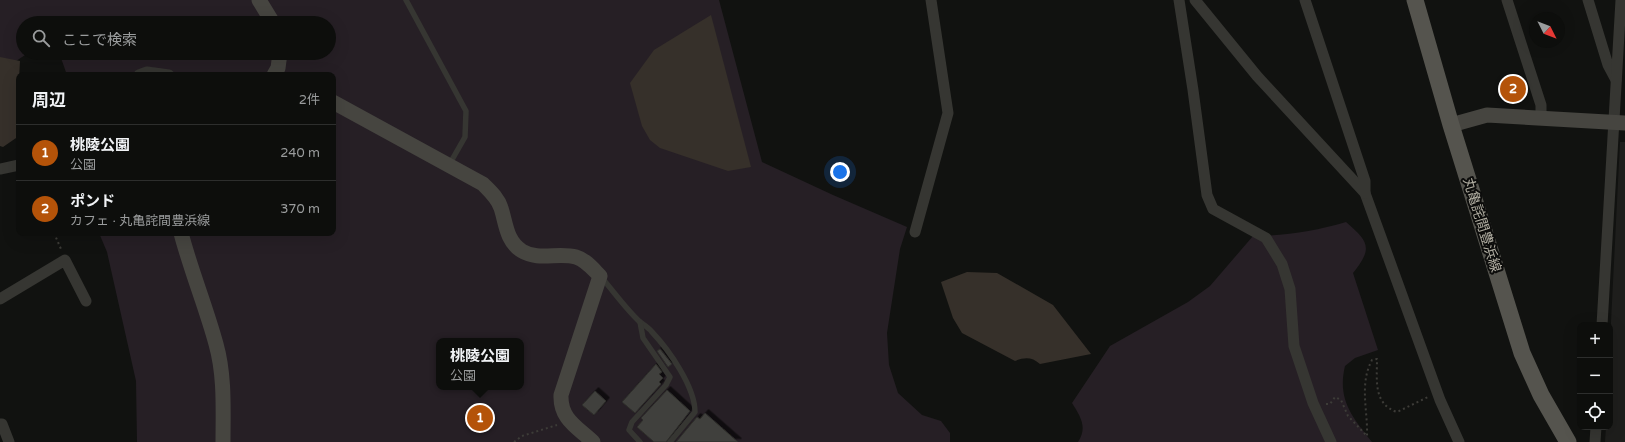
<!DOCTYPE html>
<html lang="ja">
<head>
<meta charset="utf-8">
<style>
	body { margin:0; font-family:"Varela Round","Noto Sans JP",sans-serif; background:#161715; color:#f1f3f6 }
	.controls { position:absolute; right:12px; bottom:12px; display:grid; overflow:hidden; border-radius:8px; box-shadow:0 4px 16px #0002 }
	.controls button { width:36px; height:36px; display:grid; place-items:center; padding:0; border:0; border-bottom:1px solid #2d2e2d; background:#0d0e0c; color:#f1f3f6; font:20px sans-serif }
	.compass { position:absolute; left:1529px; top:12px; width:36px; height:36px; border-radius:50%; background:#0d0e0c; box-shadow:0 4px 16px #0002; rotate:132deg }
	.you { position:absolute; left:840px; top:172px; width:14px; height:14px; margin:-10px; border:3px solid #fff; border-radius:50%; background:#1a73e8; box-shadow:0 0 0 6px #1a73e833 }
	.badge { display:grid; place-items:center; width:26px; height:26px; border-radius:50%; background:#b45309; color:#fff; font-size:13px; font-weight:700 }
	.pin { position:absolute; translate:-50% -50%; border:2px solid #fff; box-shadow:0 1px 4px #0006 }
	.popup { position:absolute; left:436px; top:338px; width:88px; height:52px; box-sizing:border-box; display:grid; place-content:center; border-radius:8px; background:#0d0e0c; filter:drop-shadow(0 1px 3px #0005); font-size:13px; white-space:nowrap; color:#9a9c9d }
	.popup b { font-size:15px; color:#f1f3f6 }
	.popup::after { content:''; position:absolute; left:50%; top:100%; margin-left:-8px; border:8px solid transparent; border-top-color:#0d0e0c }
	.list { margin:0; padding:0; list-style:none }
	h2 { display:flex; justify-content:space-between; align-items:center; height:52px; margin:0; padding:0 16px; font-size:17px }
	h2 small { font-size:13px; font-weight:400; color:#9a9c9d }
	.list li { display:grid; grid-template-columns:26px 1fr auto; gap:12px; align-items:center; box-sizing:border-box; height:56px; padding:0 16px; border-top:1px solid #2d2e2d }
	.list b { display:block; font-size:15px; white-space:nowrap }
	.list p { margin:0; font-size:13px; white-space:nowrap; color:#9a9c9d }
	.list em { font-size:13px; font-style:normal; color:#9a9c9d }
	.icon { flex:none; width:22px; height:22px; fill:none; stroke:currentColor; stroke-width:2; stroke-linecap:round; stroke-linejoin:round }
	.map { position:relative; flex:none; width:1625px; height:442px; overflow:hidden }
	.search { position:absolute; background:#0d0e0c; box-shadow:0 4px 16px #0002; left:16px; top:16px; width:320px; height:44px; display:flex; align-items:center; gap:10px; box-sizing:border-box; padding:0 14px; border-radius:22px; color:#9a9c9d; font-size:15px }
	.panel { position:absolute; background:#0d0e0c; box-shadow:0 4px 16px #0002; left:16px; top:72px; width:320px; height:164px; border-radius:8px }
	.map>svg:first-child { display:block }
</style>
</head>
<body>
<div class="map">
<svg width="1625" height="442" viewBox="0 0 1625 442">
	<defs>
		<filter id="shadow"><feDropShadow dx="3.5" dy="-3.5" stdDeviation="0" flood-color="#0009"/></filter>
	</defs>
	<rect width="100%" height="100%" fill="#111210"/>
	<path fill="#1e1e1c" d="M1620,142H1625V442H1605L1606,427H1610V342Z"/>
	<g fill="#261f25" fill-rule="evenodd">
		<path d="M0,0H719L762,162L833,195L907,227L900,249L887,333L889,365L898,393L922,415L941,421L950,433V442H137L136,381L107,252L99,233H333V75H67L61,58L56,53H329V23H23V53H28L0,72ZM439,341H521V387H439Z"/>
		<path d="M1346,222C1369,242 1373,248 1353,273L1378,350L1355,358L1345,366C1337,399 1352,417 1372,442H1078C1088,427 1080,416 1072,403L1110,346L1188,302L1210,286L1253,236C1286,236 1315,231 1346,222Z"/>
	</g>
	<g fill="#36302a">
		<path d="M711,15L751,167L728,171L660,148L650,140L642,126L630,83L654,50Z"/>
		<path d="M0,57L20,61L18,97L19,136L3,147L0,146Z"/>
		<path d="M967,272L997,273L1053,305L1091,354L1040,364C1032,357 1025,357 1015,361L962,333L953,318L941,282Z"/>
	</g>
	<g fill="#41413c" stroke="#2d2d2a" filter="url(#shadow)">
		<path d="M1515,77L1520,92L1509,96L1504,81Z"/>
		<path d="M660,349L672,364L668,367L657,351Z"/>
		<path d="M656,364L662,372L659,374L663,378L659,382L661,384L635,413L622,402Z"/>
		<path d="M667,390L690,411L666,442H654L637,427L643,420L641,418Z"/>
		<path d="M595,391L606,401L594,415L582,405Z"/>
		<path d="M705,413L738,442H676L697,417L700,419Z"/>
	</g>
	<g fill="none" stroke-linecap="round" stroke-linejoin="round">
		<g stroke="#3d3c38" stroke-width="2" stroke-dasharray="2 3" stroke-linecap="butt">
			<path d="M54,233L61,249"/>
			<path d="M1326,404H1330L1335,397L1341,400L1348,416L1367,436C1368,411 1359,384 1372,360L1377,359C1377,380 1373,404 1397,412L1428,397"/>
			<path d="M514,442L522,436L557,425"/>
		</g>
		<g stroke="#363632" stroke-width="5.5">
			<path d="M406,0L466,111L465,137L449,165"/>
			<path d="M602,278C614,292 626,309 640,322C644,325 649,328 652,332C669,350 695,387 695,412L670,442"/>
			<path d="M640,322L643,338L670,377L666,385L632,422L629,430L640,442"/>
		</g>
		<g stroke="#363632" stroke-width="11">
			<path d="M1179,0L1193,90L1207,195L1213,209L1266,238L1282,264L1290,289L1294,346L1313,403L1331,442"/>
			<path d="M1195,0L1257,76L1365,193L1440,400L1459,442"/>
			<path d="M1305,0L1365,181V193"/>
			<path d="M1507,0L1541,105V119"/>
			<path d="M1588,0L1608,65L1616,80"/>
			<path d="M139,75L147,72L169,75"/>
			<path d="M0,169L19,165"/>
			<path d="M915,232L948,113L931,0"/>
			<path d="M0,299L65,260L86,301"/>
			<path d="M1602,325L1621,0"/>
			<path d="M0,424H2L9,442"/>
			<path d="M1595,442L1596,427"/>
		</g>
		<g stroke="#464540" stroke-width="15">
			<path d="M259,0L273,23"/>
			<path d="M274,75L278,68L280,53"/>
			<path d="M333,102L483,184C490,191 498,198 501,208C506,223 506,241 522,251C538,261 559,252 576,257C586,260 593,269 600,276L561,395C560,419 577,427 593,442"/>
			<path d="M1451,125L1487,115L1625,123"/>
			<path d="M181,233C191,271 206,307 216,344C225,376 223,410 223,442"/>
		</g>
		<path stroke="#55544e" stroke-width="17" d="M1415,0L1451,125L1522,353L1541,395L1568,442"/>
	</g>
	<g text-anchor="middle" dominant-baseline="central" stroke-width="4" stroke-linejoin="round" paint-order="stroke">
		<g font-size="14" fill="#b1aea2" stroke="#0c0c0b">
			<text transform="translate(1482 225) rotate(73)">丸亀詫間豊浜線</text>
		</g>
	</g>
</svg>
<div class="controls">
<button>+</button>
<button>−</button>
<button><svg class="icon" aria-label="locate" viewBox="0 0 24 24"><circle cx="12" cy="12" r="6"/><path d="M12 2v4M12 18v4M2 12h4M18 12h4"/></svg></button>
</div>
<svg class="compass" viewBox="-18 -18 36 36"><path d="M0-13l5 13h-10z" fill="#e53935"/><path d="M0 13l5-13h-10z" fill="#9a9c9d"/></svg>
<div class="you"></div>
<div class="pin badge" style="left:480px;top:418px">1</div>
<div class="popup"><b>桃陵公園</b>公園</div>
<div class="pin badge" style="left:1513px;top:89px">2</div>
<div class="search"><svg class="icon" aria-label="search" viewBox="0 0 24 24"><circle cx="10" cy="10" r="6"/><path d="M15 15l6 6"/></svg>ここで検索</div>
<section class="panel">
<h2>周辺<small>2件</small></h2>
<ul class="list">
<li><span class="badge">1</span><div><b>桃陵公園</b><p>公園</p></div><em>240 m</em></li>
<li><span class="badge">2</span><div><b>ポンド</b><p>カフェ · 丸亀詫間豊浜線</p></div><em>370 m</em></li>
</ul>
</section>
</div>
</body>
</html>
